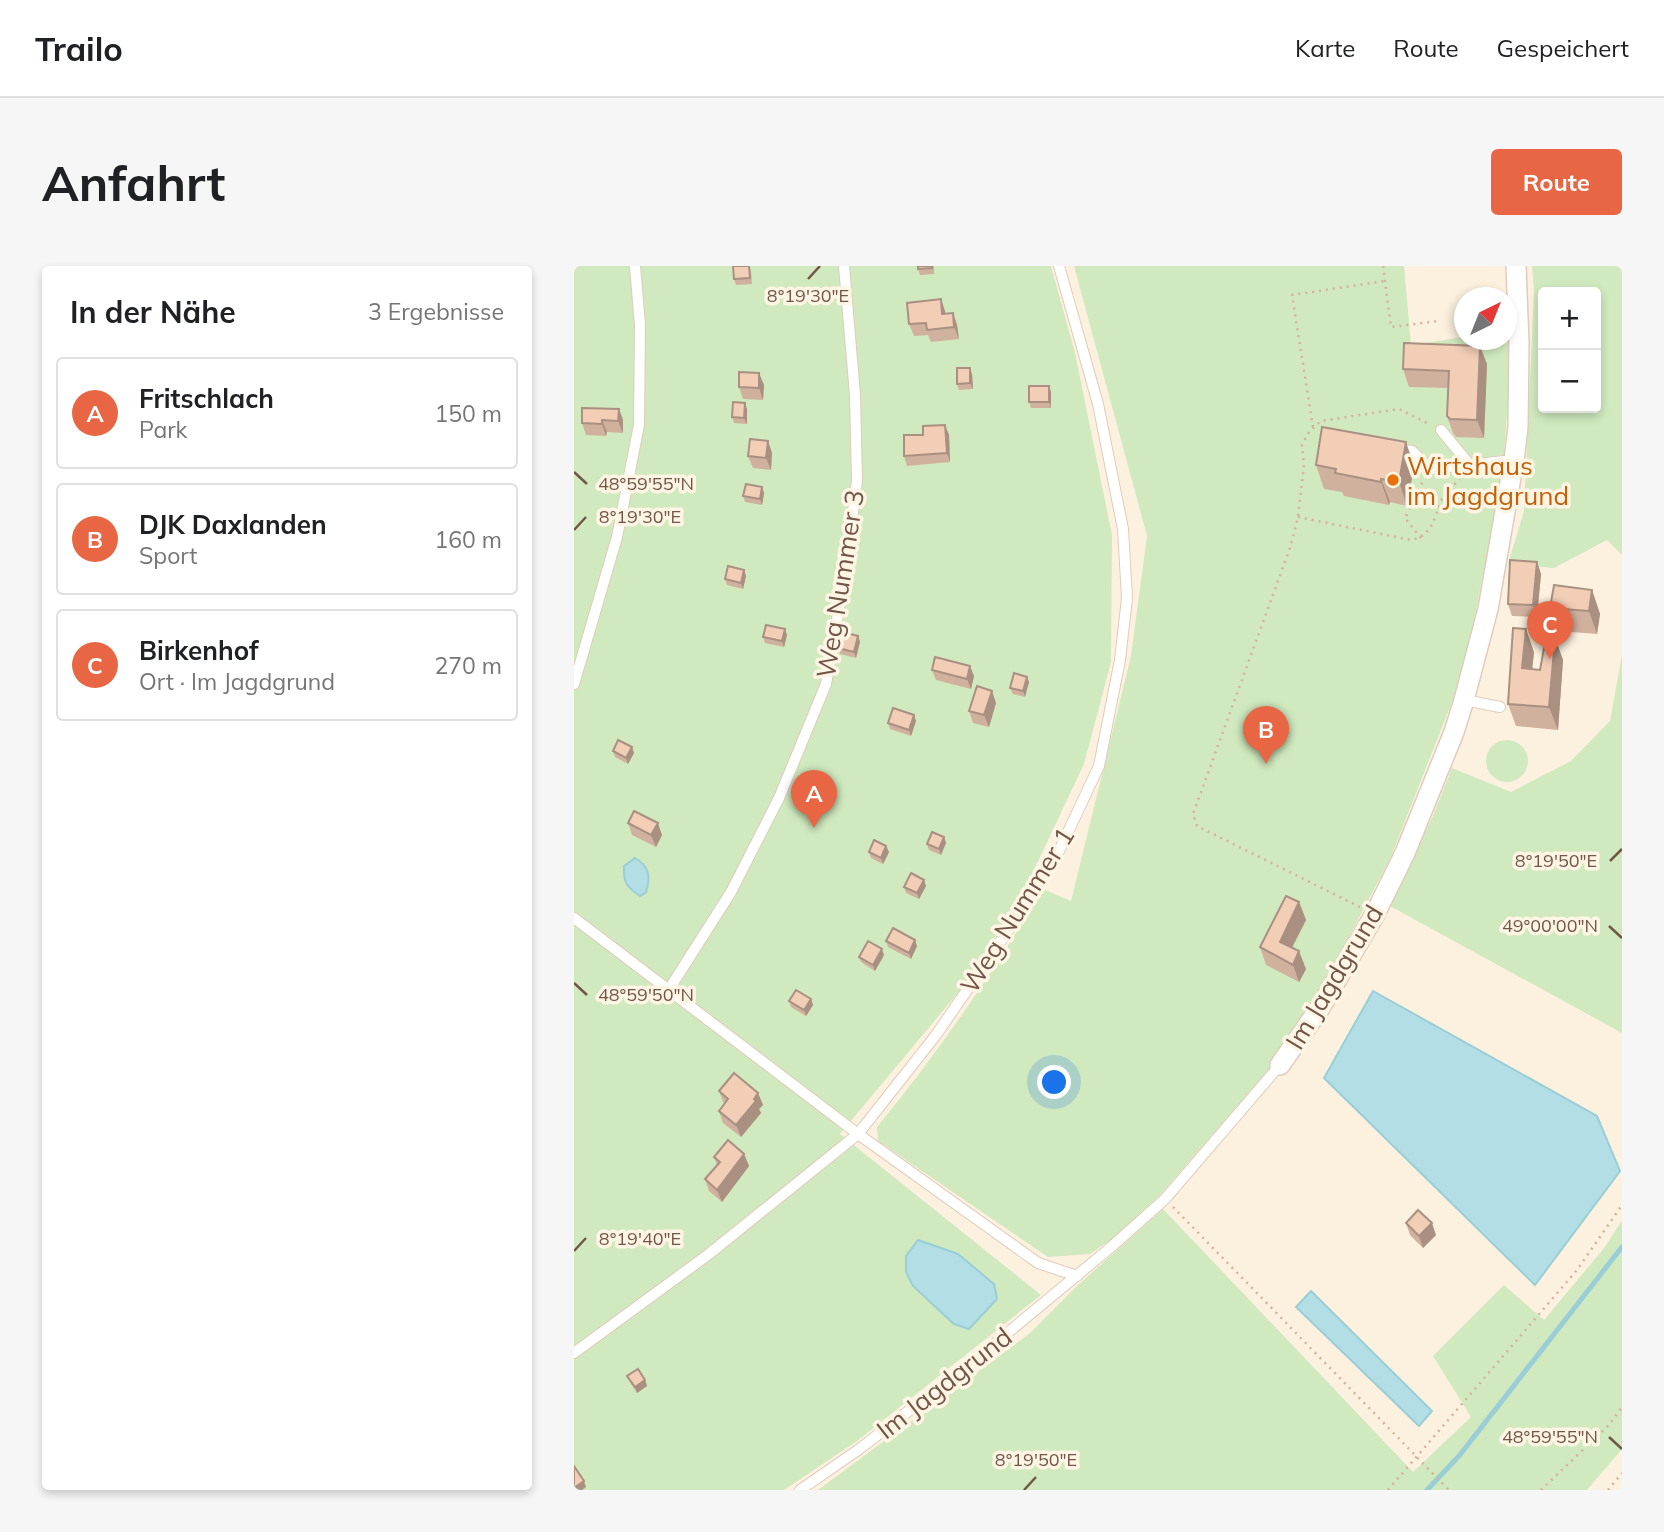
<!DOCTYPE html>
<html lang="de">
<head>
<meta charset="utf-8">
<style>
	body { margin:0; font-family:Mulish,sans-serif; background:#f6f6f6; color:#202124 }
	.controls { position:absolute; right:21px; top:21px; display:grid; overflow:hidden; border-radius:7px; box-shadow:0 4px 10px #0003 }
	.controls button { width:63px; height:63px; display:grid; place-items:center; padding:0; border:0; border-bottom:2px solid #e0e0e0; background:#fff; color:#202124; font:35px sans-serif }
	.compass { position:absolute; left:880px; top:21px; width:63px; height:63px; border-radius:50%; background:#fff; box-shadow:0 4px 10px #0003; rotate:43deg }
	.you { position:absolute; left:481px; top:817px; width:24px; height:24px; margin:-18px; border:5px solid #fff; border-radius:50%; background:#1a73e8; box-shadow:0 0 0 10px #1a73e833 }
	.badge { display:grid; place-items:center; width:46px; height:46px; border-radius:50%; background:#e86643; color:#fff; font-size:23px; font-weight:700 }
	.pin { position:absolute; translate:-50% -58px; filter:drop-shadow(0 2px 4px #0008) }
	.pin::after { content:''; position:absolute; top:37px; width:24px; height:21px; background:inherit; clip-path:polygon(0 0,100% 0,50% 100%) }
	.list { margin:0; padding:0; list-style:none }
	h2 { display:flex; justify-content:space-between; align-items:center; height:91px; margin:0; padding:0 28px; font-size:30px }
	h2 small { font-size:23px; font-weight:400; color:#757577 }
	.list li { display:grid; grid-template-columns:46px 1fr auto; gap:21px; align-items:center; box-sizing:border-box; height:112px; margin:0 14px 14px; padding:0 14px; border:2px solid #e0e0e0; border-radius:7px }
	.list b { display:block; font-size:26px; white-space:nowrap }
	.list p { margin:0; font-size:23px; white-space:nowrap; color:#757577 }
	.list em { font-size:23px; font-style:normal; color:#757577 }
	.map { position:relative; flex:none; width:1048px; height:1224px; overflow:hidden; border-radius:7px }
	header { display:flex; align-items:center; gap:42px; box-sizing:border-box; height:98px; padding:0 35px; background:#fff; border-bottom:2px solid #e0e0e0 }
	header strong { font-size:33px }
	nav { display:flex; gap:38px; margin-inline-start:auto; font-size:24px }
	.intro { display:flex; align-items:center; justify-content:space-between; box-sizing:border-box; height:168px; padding:0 42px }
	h1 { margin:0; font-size:49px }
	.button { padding:18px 32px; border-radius:7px; background:#e86643; color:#fff; font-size:24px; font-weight:700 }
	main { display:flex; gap:42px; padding:0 42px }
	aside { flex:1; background:#fff; border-radius:7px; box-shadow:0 4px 10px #0003 }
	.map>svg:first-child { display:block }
</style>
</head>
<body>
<header>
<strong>Trailo</strong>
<nav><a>Karte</a><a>Route</a><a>Gespeichert</a></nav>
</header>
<div class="intro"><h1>Anfahrt</h1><a class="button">Route</a></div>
<main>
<aside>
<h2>In der Nähe<small>3 Ergebnisse</small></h2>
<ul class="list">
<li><span class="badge">A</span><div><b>Fritschlach</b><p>Park</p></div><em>150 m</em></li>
<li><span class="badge">B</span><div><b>DJK Daxlanden</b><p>Sport</p></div><em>160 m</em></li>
<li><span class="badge">C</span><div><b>Birkenhof</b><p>Ort · Im Jagdgrund</p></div><em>270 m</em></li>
</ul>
</aside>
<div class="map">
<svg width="1048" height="1224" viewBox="0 0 1048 1224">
	<rect width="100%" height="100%" fill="#fcf1df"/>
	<g fill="#d0e9be" fill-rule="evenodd">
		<path d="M0,0H477L501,87L538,269L537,396L510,498L449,627L388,722L266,868L467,1029L283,1175L210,1224H0Z"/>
		<path d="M500,0H830L837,79L890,71V74H932L933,66L939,65L929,202L891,403L816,593L752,714L702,795L586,929L545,968L516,988L474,991L304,875L303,861C365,786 419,706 469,623L497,635L557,390L573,270Z"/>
		<path d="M958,0H1048V289L1033,274L980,302L934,298L950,245L960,25ZM969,26H1022V142H969Z"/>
		<path d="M1048,389V767L816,640L858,552L878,502L937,526L997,495L1036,455Z"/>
		<circle cx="933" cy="495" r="21"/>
		<path d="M589,943L839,1206L897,1151L859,1090L930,1019L970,1054L1031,981L1048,954V1183L1013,1224H244L456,1067L504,1019Z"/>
	</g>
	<g fill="#b4dee5" stroke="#9aced7" stroke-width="2">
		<path d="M61,592C75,600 77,611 72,626L66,630C53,621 49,617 50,600Z"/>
		<path d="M799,725L1023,850L1046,905L961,1019L750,812Z"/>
		<path d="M344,974L384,988L420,1018L423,1033L395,1063L380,1058L339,1020L332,1006V990Z"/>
		<path d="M737,1025L858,1145L845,1160L722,1041Z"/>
	</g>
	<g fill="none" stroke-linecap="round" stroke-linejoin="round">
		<path stroke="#9aced7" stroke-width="5" d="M853,1224L885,1190L1048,981"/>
		<defs>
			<g id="service">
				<path d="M867,164L895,198"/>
				<path d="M823,183L838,185L856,203L940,194"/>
				<path d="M0,418L43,271L65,159L66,59L61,0"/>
				<path d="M890,434L926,441"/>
				<path d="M0,652L284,868L464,997L503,1010"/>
				<path d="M94,725L157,626L205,532L252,418L270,313L283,215L281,129L270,0"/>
				<path d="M0,1087L135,988L284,868L362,769L440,656L486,583L525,500L546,394L553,332L549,263L524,138L485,0"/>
				<path d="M226,1224L284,1184L402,1093L536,982L591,933L706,799"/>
			</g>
			<path id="minor" d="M706,799L746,742L801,648L831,587L880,466L890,434L914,343L940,194L944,161L945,77L942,0"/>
		</defs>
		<use href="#service" stroke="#e0ccbb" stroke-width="12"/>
		<use href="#minor" stroke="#e0ccbb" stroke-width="22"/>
		<g stroke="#d6b19b" stroke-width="2.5" stroke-dasharray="2 5" stroke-linecap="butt">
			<path d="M809,0L817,61L865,55"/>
			<path d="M739,161L718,29L811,15"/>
			<path d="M724,251L837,274C858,270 860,253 867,235C871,226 879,220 886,213"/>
			<path d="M847,272L831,252L849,215"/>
			<path d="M786,641L623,560L619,548L716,282L724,251L730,199L728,179L735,166L747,155L825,143L855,158"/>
			<path d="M599,941L875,1224"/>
			<path d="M814,1224L1003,1004L1048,939"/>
			<path d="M967,1224L1035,1159L1048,1141"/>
			<path d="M1034,1224L1048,1207"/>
		</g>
		<use href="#service" stroke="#fff" stroke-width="10"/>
		<use href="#minor" stroke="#fff" stroke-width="19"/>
	</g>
	<g fill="#d0b19d">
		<path d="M175,0L177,5L178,18L162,19L160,13Z"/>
		<path d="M360,0V8L346,9L344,3Z"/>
		<path d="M367,33L371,48L379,47L383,59L385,73L357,76L354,69L340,70L335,58Z"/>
		<path d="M913,98L910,172L882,171L879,167L873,150L874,122L835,121L829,103Z"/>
		<path d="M398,108L399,123L385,124L383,118Z"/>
		<path d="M190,119L189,134L169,133L165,121Z"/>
		<path d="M475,120L477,126V142H457L455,136Z"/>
		<path d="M45,143L49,154V167L33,166L32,170L12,169L8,157Z"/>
		<path d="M173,143V158L160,157L158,151Z"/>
		<path d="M371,159L375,169L376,196L333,200L330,190L349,169Z"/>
		<path d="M194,175L198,187L197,204L179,202L174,190Z"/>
		<path d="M742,199L840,200L833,240L816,236L815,239L770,230L768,226L750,223Z"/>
		<path d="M188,221L190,227L188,239L171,236L169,230Z"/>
		<path d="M963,296L967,308L963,351L938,350L934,338Z"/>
		<path d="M170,304L172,310L169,323L153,319L151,313Z"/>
		<path d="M1018,324L1026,348L1023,368L985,365L976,342Z"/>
		<path d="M213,369L210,381L191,377L189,371Z"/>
		<path d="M284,370L286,376L282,392L266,388L264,382Z"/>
		<path d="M981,372L989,394L984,464L942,460L934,438L960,386L958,403L966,404Z"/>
		<path d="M358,404L400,410L397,423L362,414Z"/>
		<path d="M455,416L451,431L439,428L436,422Z"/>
		<path d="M422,437L415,461L399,457L395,445Z"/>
		<path d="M340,449L342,455L337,470L316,463L314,457Z"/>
		<path d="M58,481L60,487L54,498L41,491L39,485Z"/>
		<path d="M54,557L88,569L82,581L58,569Z"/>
		<path d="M370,571L372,577L367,589L355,584L353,578Z"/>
		<path d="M312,580L315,586L309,598L297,592L295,586Z"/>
		<path d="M350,614L352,620L345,633L332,627L330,621Z"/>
		<path d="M725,636L732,654L718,682L732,703L725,716L692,699L686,681Z"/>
		<path d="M312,675L343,680L337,693L314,681Z"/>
		<path d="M310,689L301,705L287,696L285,691Z"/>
		<path d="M237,733L239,739L232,750L217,741L215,735Z"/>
		<path d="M145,825L184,827L189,839L185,843L187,847L167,871L149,857L145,845L150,838Z"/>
		<path d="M170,888L175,900L148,936L135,925L131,913L143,899L140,891Z"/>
		<path d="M832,957L862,969L849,982L836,969Z"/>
		<path d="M53,1110L71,1114L73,1120L63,1127L56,1116Z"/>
	</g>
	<g fill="#a99080">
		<path d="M367,33L371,45L372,60L368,48Z"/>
		<path d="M379,47L383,59L385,73L380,61Z"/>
		<path d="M906,80L913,98L910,172L903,154Z"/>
		<path d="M396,102L398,108L399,123L396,117Z"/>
		<path d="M185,107L190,119L189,134L185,122Z"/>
		<path d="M475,120L477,126V142L475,136Z"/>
		<path d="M171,137L173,143V158L170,152Z"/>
		<path d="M45,143L49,154V167L44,155Z"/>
		<path d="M28,154L33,166L32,170L28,158Z"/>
		<path d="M371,159L375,169L376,196L373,187Z"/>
		<path d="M194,175L198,187L197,204L192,192Z"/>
		<path d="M832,176L840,200L833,240L825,216Z"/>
		<path d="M807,213L816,236L815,239L807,216Z"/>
		<path d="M188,221L190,227L188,239L186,233Z"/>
		<path d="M963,296L967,308L963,351L959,339Z"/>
		<path d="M170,304L172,310L169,323L167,317Z"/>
		<path d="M1018,324L1026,348L1023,368L1015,345Z"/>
		<path d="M211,363L213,369L210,381L208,375Z"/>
		<path d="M952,363L960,386L956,424L948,402Z"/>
		<path d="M284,370L286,376L282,392L280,386Z"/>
		<path d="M981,372L989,394L984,464L975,441Z"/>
		<path d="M396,400L400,410L397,423L393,413Z"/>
		<path d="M453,411L455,416L451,431L449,425Z"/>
		<path d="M418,425L422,437L415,461L410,449Z"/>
		<path d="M340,449L342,455L337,470L335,464Z"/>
		<path d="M58,481L60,487L54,498L52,492Z"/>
		<path d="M84,557L88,569L82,581L77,569Z"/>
		<path d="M370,571L372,577L367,589L365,583Z"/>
		<path d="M312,580L315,586L309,598L307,592Z"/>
		<path d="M350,614L352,620L345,633L343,627Z"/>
		<path d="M725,636L732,654L712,693L706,676Z"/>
		<path d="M341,674L343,680L337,693L335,687Z"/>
		<path d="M308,683L310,689L301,705L299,699Z"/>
		<path d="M725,685L732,703L725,716L719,699Z"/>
		<path d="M237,733L239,739L232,750L230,744Z"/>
		<path d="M184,827L189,839L185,843L187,847L167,871L162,859Z"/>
		<path d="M170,888L175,900L148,936L143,924Z"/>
		<path d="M858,957L862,969L849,982L845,970Z"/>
		<path d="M71,1114L73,1120L63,1127L61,1121Z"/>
		<path d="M10,1215L12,1221L8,1224H0V1222Z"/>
	</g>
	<g fill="#f2ceb7" stroke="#a99080" stroke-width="2">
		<path d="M159,0H175L176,12L160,13Z"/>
		<path d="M344,0H358V2L344,3Z"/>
		<path d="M367,33L368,48L379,47L380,61L353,64L352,57L335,58L333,37Z"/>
		<path d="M830,77L906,80L903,154L876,153L873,150L875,105L829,103Z"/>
		<path d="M383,102H396V117L383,118Z"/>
		<path d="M165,106L185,107V122L165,121Z"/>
		<rect x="455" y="120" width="20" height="16"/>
		<path d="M159,136L171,137L170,152L158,151Z"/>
		<path d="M8,142L45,143L44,155L28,154V158L8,157Z"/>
		<path d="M371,159L373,187L330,190V169H349V160Z"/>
		<path d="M748,161L832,176L825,216L807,213V216L761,207L762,203L742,199Z"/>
		<path d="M176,173L194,175L192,192L174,190Z"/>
		<path d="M172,218L188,221L186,233L169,230Z"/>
		<path d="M936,294L963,296L959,339L934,338Z"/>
		<path d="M154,300L170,304L167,317L151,313Z"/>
		<path d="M980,319L1018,324L1015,345L976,342Z"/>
		<path d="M192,359L211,363L208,375L189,371Z"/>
		<path d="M939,362L952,363L948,402L966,404L972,371L981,372L975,441L934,438Z"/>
		<path d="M269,366L284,370L280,386L264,382Z"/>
		<path d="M361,391L396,400L393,413L358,404Z"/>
		<path d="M440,407L453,411L449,425L436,422Z"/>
		<path d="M403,420L418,425L410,449L395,445Z"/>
		<path d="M319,442L340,449L335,464L314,457Z"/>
		<path d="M44,474L58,481L52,492L39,485Z"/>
		<path d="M60,545L84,557L77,569L54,557Z"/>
		<path d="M358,566L370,571L365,583L353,578Z"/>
		<path d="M300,574L312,580L307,592L295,586Z"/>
		<path d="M337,607L350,614L343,627L330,621Z"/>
		<path d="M712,630L725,636L706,676L725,685L719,699L686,681Z"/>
		<path d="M319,662L341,674L335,687L312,675Z"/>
		<path d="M294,675L308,683L299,699L285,691Z"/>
		<path d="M222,724L237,733L230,744L215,735Z"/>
		<path d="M160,807L184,827L180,833L182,835L162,859L145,845L154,833L145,825Z"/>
		<path d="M154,874L170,888L143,924L131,913L146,896L140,891Z"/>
		<path d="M844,944L858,957L845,970L832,957Z"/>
		<path d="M64,1103L71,1114L61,1121L53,1110Z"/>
		<path d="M0,1200L10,1215L0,1222Z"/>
	</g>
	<path fill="none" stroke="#725647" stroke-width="2.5" d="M234,13L246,0M0,206L13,218M0,264L12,251M1036,595L1048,583M1035,660L1048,672M0,717L13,729M0,985L12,972M1035,1171L1048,1183M450,1224L462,1211"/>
	<circle fill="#e8710a" stroke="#fff5e5" stroke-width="2.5" cx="819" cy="214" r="7"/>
	<g text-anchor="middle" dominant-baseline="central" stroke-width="7" stroke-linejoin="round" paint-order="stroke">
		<g font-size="26" fill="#c56008" stroke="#fff5e5" text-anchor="start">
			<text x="833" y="199">Wirtshaus<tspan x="833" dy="30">im Jagdgrund</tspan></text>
		</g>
		<g font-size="26" fill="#725647" stroke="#fff5e5">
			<text transform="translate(266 318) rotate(-81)">Weg Nummer 3</text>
			<text transform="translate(443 644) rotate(-58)">Weg Nummer 1</text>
			<text transform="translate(760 711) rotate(-59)">Im Jagdgrund</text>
			<text transform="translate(370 1117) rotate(-38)">Im Jagdgrund</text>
		</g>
	</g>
	<g font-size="18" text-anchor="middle" fill="#725647" stroke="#fff5e5" stroke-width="7" stroke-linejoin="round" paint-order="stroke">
		<text x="234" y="36">8°19'30"E</text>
		<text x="72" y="224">48°59'55"N</text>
		<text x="66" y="257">8°19'30"E</text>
		<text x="982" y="601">8°19'50"E</text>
		<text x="976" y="666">49°00'00"N</text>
		<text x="72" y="735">48°59'50"N</text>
		<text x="66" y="979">8°19'40"E</text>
		<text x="976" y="1177">48°59'55"N</text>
		<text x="462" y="1200">8°19'50"E</text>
	</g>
</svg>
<div class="controls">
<button>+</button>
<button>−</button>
</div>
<svg class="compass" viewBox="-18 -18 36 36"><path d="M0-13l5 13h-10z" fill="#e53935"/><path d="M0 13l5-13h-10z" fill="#757577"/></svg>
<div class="you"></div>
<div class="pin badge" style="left:240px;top:562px">A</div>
<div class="pin badge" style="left:692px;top:498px">B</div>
<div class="pin badge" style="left:976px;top:393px">C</div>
</div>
</main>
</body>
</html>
